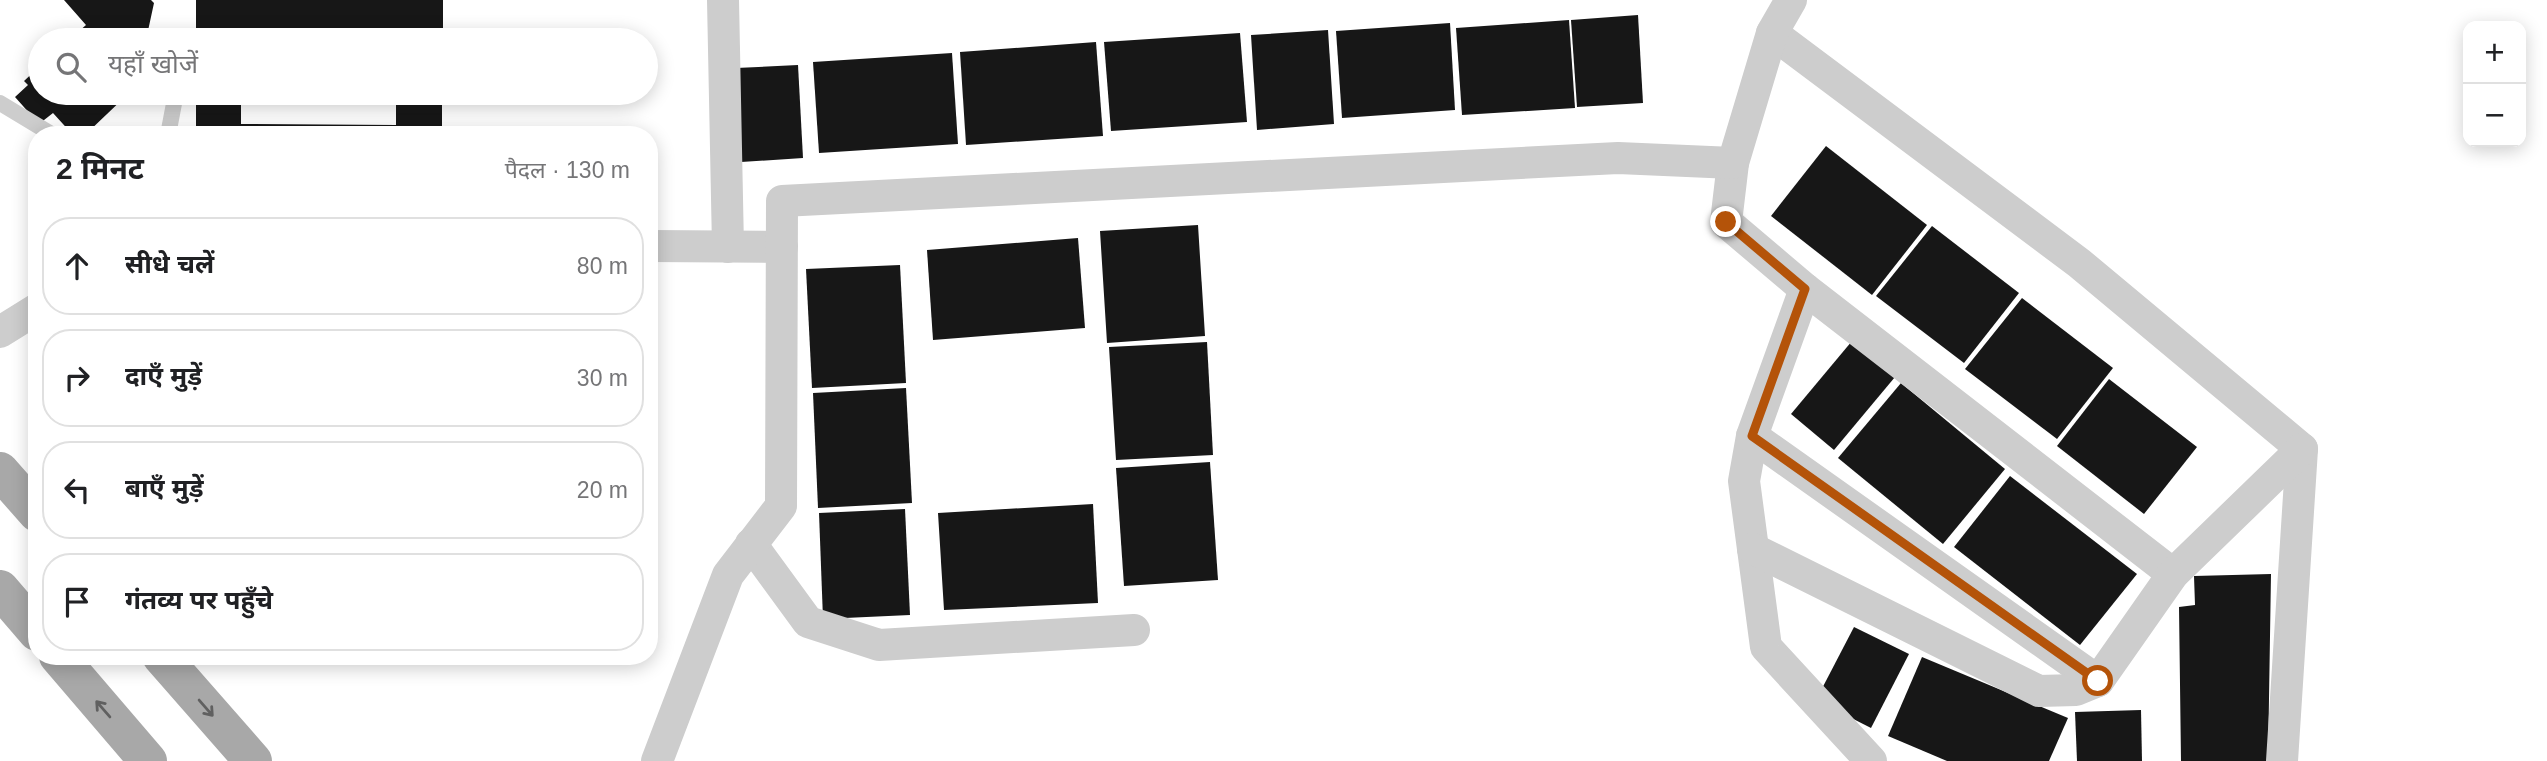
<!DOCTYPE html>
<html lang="hi">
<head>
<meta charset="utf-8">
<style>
	body { margin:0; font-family:Helvetica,"Noto Sans Devanagari",sans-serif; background:#f2f2f2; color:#202124 }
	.controls { position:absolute; right:21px; top:21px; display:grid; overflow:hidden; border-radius:14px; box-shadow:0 4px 18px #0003 }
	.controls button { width:63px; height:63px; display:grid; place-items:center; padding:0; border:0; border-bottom:2px solid #e0e0e0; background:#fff; color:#202124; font:35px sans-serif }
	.stop { position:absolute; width:21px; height:21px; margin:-16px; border:5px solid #b45309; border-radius:50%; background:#fff }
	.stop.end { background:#b45309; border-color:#fff; box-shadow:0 2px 7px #0008 }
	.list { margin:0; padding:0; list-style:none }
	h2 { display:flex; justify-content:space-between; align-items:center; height:91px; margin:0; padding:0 28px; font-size:30px }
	h2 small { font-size:23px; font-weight:400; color:#757577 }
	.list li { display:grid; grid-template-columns:46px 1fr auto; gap:21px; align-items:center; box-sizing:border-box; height:98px; margin:0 14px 14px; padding:0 14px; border:2px solid #e0e0e0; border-radius:28px }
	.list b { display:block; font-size:26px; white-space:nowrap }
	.list em { font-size:23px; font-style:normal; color:#757577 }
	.icon { flex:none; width:38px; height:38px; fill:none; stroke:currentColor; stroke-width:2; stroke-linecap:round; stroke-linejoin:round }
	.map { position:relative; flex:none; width:2547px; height:761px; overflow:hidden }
	.search { position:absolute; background:#fff; box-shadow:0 4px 18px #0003; left:28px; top:28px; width:630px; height:77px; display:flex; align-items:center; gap:18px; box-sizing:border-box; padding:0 24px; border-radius:38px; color:#757577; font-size:26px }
	.panel { position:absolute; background:#fff; box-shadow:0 4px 18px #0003; left:28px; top:126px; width:630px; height:539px; border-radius:28px }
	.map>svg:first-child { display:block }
</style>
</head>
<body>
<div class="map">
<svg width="2547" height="761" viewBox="0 0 2547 761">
	<rect width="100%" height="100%" fill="#fff"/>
	<g fill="#171717">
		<path d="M64,0H151L154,3L146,40H69L86,25Z"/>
		<rect x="196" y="0" width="247" height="40"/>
		<path d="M1638,15L1643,103L1577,107L1571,20Z"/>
		<path d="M1569,20L1575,108L1462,115L1456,28Z"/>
		<path d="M1450,23L1455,110L1342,118L1336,31Z"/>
		<path d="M1328,30L1334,124L1257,130L1251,35Z"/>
		<path d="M1240,33L1247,122L1111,131L1104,42Z"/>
		<path d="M1096,42L1103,136L966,145L960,52Z"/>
		<path d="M952,53L958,144L819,153L813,62Z"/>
		<path d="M798,65L803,158L741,162L736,68Z"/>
		<path d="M40,66V93H129L85,135H73L53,113L39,124L15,97L28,85L24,81Z"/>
		<path d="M196,93H241V124L396,125V93H442V135H196Z"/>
		<path d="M1826,146L1927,225L1872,295L1771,216Z"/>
		<path d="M1198,225L1205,336L1107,343L1100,231Z"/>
		<path d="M1932,226L2019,293L1964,363L1876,296Z"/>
		<path d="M1078,238L1085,328L933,340L927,250Z"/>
		<path d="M900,265L906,383L812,388L806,269Z"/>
		<path d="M2022,298L2113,368L2057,439L1965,369Z"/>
		<path d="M1852,341L1895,377L1834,450L1791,414Z"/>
		<path d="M1207,342L1213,455L1116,460L1109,347Z"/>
		<path d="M2109,379L2197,447L2144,514L2057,446Z"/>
		<path d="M1901,383L2005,469L1943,544L1838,458Z"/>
		<path d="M906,388L912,503L818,508L813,393Z"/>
		<path d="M1210,462L1218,580L1124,586L1116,468Z"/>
		<path d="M2010,476L2137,574L2080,645L1954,547Z"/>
		<path d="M1093,504L1098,603L944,610L938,513Z"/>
		<path d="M905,509L910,615L823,619L819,513Z"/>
		<path d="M2271,574L2268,761H2181L2179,607L2195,605L2194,576Z"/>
		<path d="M1854,627L1909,654L1871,728L1816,700Z"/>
		<path d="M1922,657L2068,718L2049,761H1947L1888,736Z"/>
		<path d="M2141,710L2142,761H2077L2075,712Z"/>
	</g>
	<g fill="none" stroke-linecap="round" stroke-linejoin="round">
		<g stroke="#cdcdcd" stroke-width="16">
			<path d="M0,103L53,135"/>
			<path d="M168,135L176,93"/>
		</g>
		<g stroke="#cdcdcd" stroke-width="32">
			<path d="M723,0L728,247"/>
			<path d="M1772,33L2079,263L2302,449L2282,761"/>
			<path d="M1733,163L1726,222L1805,289L1752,436L1744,481L1766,647L1871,761"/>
			<path d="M649,246L782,247"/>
			<path d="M1805,289L2173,574"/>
			<path d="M0,332L37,309"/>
			<path d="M1752,436L2098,681"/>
			<path d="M751,544L808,622L879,645L1134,630"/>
			<path d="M1753,549L2039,691L2076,690L2098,681L2173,574L2302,449"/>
			<path d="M657,761L728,575L781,506L782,201L1618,158L1733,163L1772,33L1791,0"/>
		</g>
		<g stroke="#a8a8a8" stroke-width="38">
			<path d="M0,471L37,513"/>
			<path d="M0,589L37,632"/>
			<path d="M58,656L148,761"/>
			<path d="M161,656L253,761"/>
		</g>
	</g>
	<defs><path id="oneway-shaft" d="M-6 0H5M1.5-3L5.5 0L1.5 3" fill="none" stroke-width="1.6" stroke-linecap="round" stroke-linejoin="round" transform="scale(1.75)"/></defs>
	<g stroke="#606060">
		<use href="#oneway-shaft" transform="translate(206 708) rotate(49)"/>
		<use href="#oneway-shaft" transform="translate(103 709) rotate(-131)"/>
	</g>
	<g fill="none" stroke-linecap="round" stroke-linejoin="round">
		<path stroke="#b45309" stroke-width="9" d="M1726,222L1805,289L1752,436L2098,681"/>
	</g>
</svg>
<div class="controls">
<button>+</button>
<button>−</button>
</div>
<div class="stop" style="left:2098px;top:681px"></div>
<div class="stop end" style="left:1726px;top:222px"></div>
<div class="search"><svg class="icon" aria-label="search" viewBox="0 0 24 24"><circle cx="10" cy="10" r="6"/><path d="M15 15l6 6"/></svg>यहाँ खोजें</div>
<section class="panel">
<h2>2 मिनट<small>पैदल · 130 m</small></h2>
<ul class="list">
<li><svg class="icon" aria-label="ahead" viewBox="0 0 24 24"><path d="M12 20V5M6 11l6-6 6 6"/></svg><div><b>सीधे चलें</b></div><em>80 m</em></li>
<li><svg class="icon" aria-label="right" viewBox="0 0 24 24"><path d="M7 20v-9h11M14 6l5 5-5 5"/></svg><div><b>दाएँ मुड़ें</b></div><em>30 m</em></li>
<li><svg class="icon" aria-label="left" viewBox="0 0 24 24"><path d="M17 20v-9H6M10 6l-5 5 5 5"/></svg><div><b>बाएँ मुड़ें</b></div><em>20 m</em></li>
<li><svg class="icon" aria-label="arrive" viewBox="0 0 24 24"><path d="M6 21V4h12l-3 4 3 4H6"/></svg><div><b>गंतव्य पर पहुँचे</b></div></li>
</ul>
</section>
</div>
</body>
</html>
